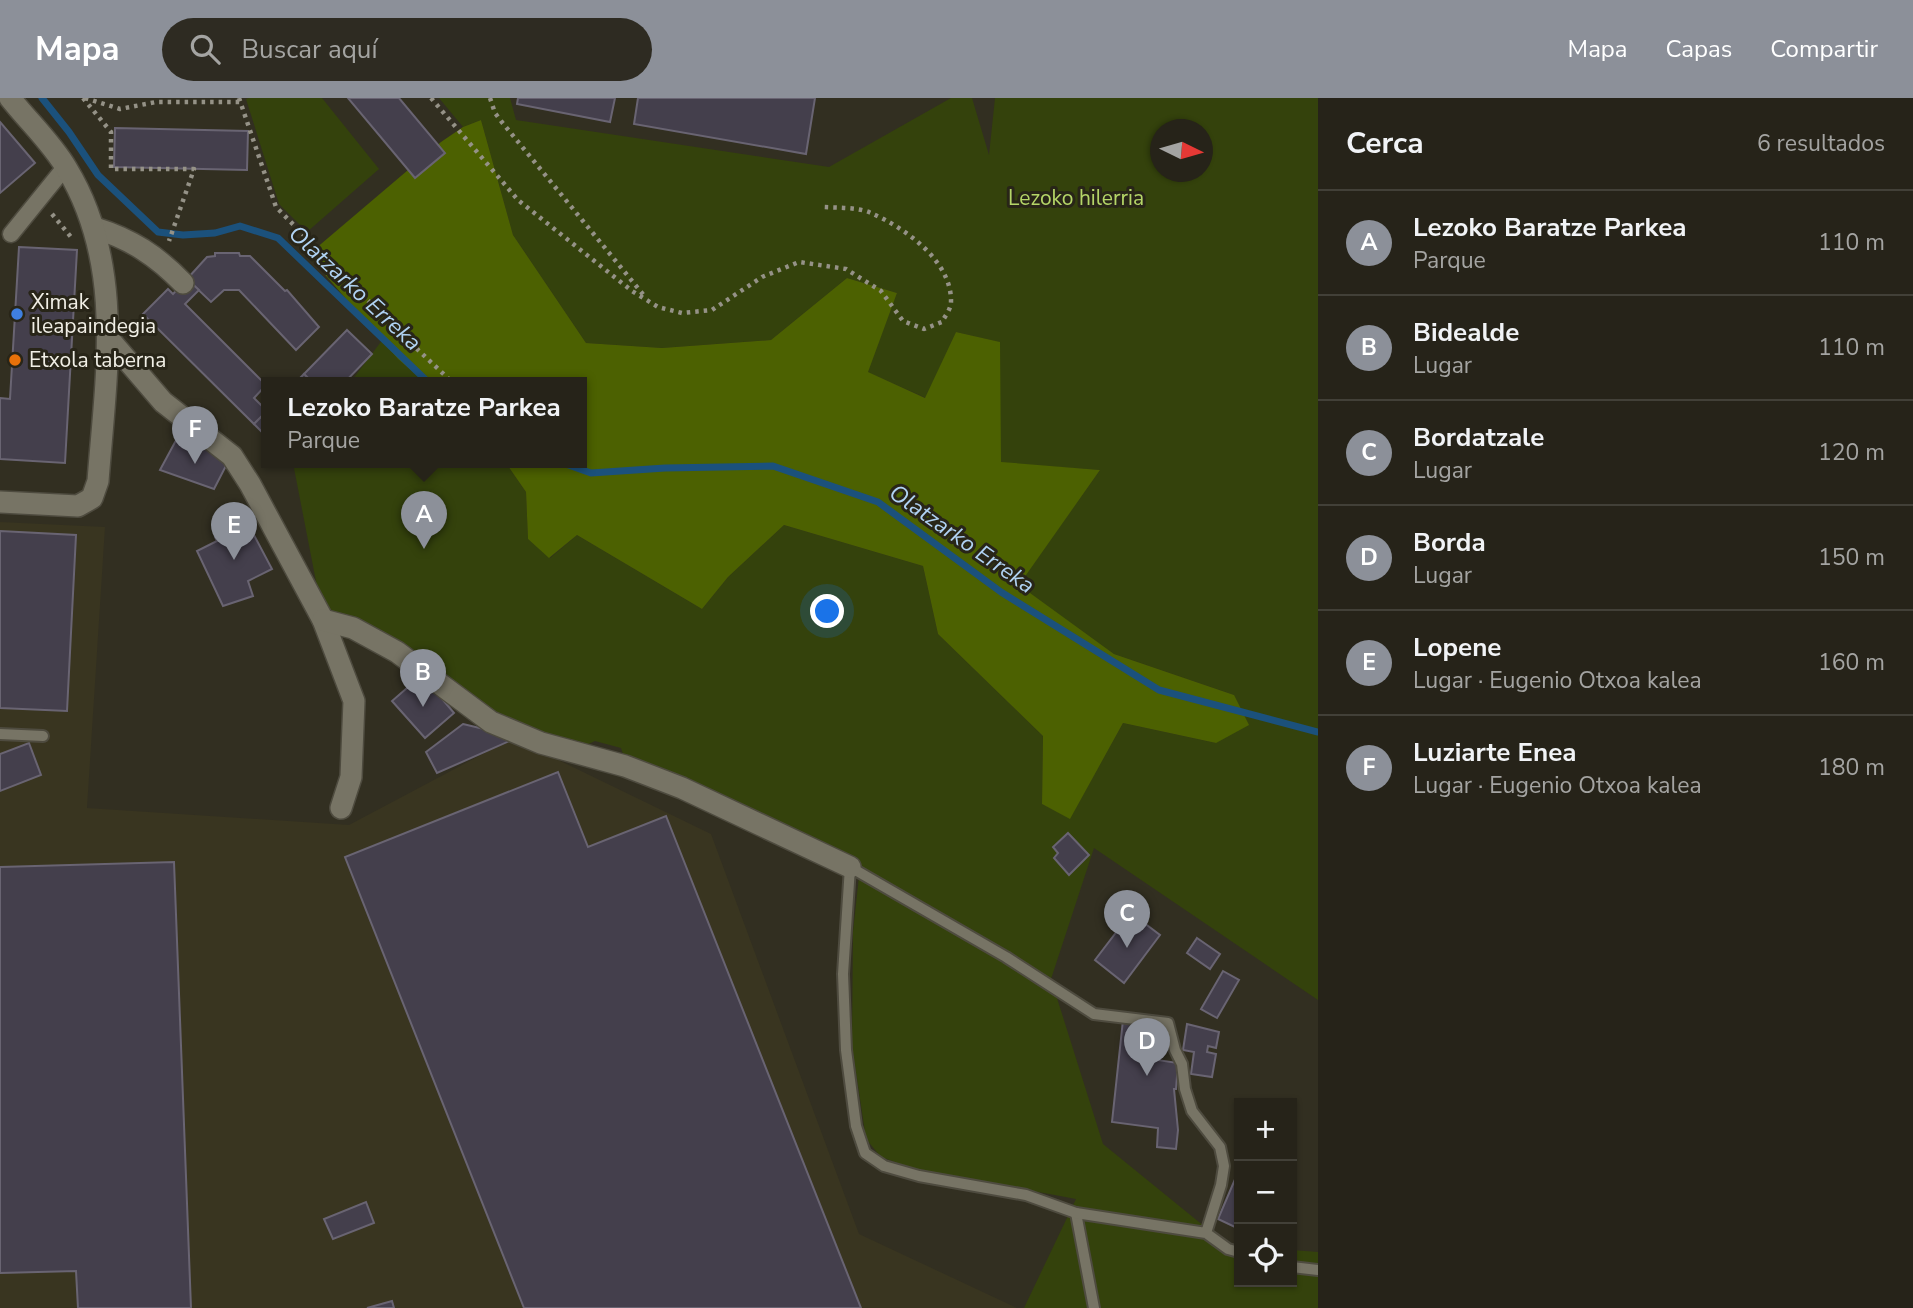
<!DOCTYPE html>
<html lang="es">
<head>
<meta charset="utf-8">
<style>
	body { margin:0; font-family:"Nunito Sans",sans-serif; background:#2e2b22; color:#f1f3f6 }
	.controls { position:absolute; right:21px; bottom:21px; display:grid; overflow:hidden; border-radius:0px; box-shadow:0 2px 5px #0004 }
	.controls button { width:63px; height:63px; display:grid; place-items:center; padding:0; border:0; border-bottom:2px solid #424038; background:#262319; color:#f1f3f6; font:35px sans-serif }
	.compass { position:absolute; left:1150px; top:21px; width:63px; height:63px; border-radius:50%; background:#262319; box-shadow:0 2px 5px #0004; rotate:95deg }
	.you { position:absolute; left:828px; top:514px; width:24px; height:24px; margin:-18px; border:5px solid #fff; border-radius:50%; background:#1a73e8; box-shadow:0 0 0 10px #1a73e833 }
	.badge { display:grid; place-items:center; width:46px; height:46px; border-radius:50%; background:#8c9099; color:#fff; font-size:23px; font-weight:700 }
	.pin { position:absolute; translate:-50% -58px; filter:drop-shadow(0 2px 4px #0008) }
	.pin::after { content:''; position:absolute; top:37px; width:24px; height:21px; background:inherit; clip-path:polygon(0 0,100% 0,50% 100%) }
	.popup { position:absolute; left:261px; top:279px; width:326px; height:91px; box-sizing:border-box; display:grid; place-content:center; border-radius:0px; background:#262319; filter:drop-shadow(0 2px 5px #0005); font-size:23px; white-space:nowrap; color:#a4a4a2 }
	.popup b { font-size:26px; color:#f1f3f6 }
	.popup::after { content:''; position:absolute; left:50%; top:100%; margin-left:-14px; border:14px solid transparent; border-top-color:#262319 }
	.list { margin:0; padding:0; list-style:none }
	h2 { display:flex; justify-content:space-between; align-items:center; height:91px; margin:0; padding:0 28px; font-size:30px }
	h2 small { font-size:23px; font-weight:400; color:#a4a4a2 }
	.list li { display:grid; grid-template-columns:46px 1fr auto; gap:21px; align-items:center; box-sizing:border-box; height:105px; padding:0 28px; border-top:2px solid #424038 }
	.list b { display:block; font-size:26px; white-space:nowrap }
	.list p { margin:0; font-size:23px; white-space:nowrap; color:#a4a4a2 }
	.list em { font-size:23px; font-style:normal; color:#a4a4a2 }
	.icon { flex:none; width:38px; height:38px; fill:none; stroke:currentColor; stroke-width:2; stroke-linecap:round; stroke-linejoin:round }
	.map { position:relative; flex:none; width:1318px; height:1210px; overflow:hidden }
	header { display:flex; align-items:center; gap:42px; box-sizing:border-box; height:98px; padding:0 35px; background:#8c9099; color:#fff }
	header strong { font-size:33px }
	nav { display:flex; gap:38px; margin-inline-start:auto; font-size:24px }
	.search { width:490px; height:63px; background:#2e2b22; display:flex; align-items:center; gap:18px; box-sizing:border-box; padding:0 24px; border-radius:38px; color:#a4a4a2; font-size:26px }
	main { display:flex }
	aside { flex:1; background:#262319 }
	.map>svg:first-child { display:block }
</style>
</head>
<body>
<header>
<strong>Mapa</strong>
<div class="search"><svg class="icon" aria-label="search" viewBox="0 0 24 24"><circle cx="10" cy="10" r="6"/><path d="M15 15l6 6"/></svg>Buscar aquí</div>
<nav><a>Mapa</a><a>Capas</a><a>Compartir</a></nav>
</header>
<main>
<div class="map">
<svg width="1318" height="1210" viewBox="0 0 1318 1210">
	<rect width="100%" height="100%" fill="#322f21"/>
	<path fill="#393520" d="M0,424L105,429L87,710L349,727L513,640L711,736L859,1136L1017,1210H0Z"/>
	<g fill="#34420c" fill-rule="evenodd">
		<path d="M249,0H322L379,71L307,134L279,106L246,1Z"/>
		<path d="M439,0H510L516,22L829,69L951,0H972L989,57L995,0H1318V902L1094,750L1051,881L1103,1046L1226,1146L1239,1147V1184H1292V1152L1318,1154V1210H1024L1076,1101L915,1071L881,1059L866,1041L852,947L853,834L860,769L625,662L621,650L595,643L582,649L538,641L321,509L293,365H506L526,394L528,441L550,460L577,437L702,511L728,479L784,427L923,468L938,536L1043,638L1042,706L1070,720L1123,625L1216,645L1234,597L1114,556L1018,487L1100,372L1000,365L999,244L956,234L926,300L867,274L897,195L847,180L771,242L662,250L586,245L513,137L481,22L463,29ZM1160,32H1202V74H1160Z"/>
		<path d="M383,241L398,261L426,285H350Z"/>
	</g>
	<path fill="#4c6101" d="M481,22L513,137L586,245L662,250L771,242L847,180L897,195L868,274L925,300L956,234L1000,244L1001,364L1100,372L1019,487L1114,556L1234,597L1249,627L1216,645L1123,625L1070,721L1042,706L1043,638L938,536L923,468L784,427L728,479L702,511L577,437L549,460L528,441L526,394L506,365H582V285H426L398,261L308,157L441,44L463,29Z"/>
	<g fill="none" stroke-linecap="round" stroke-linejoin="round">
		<g stroke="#1b517c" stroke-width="7">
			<path d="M42,0L69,34L98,77L158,134L183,137L215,135L240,128L278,140L429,285"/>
			<path d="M563,365L591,375L665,370L773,368L878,404L1001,494L1159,592L1318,634"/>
		</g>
	</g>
	<g fill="#443f4c" stroke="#696472" stroke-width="2">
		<path d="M348,0H399L445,55L415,80Z"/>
		<path d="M518,0H615L610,24L517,6Z"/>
		<path d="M638,0H815L806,56L634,26Z"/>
		<path d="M0,24L35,65L0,95Z"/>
		<path d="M115,30L248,33L247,72L114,69Z"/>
		<path d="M19,149L77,152L65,365L0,361V300L10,301Z"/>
		<path d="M215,155H239L240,158H250L285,193L287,192L319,229L296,252L239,192H224L211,204L187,181L207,159L215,158Z"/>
		<path d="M187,181L199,192L185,206L266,287L254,300L266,312V314L254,326L143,216L168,191L173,196Z"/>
		<path d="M347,232L372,256L344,285H313L304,276Z"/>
		<path d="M304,276L313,285H295Z"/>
		<path d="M266,314V338L254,326Z"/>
		<path d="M181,333L230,360L214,391L160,372Z"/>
		<path d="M247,424L272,471L248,483L253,498L223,508L197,453L217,443L215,439Z"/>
		<path d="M0,433L76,437L67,613L0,610Z"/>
		<path d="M422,577L454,615L425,640L392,603Z"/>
		<path d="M463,626L513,638L514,641L437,675L426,654Z"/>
		<path d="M29,645L41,677L0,693V656Z"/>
		<path d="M558,674L588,749L666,718L861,1210H524L345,759Z"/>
		<path d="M1068,735L1089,757L1069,777L1054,760L1058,755L1053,749Z"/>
		<path d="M174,764L191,1210H78L76,1173L0,1175V769Z"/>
		<path d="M1131,815L1160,837L1124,885L1095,862Z"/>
		<path d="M1197,840L1220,856L1210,871L1187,855Z"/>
		<path d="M1223,873L1239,882L1217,920L1201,911Z"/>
		<path d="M1123,922L1158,926L1157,962L1178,965L1176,991H1174L1178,1032L1176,1051L1157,1049L1158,1030L1112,1024Z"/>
		<path d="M1187,926L1219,934L1216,950L1208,948L1207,954L1216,956L1212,979L1191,976L1194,954L1183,952Z"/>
		<path d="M1239,1072V1131L1218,1121Z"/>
		<path d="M366,1104L374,1125L333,1141L324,1121Z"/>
		<path d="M392,1203L394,1210H367Z"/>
	</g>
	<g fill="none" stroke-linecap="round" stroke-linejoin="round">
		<defs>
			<g id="service">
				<path d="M0,636L43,638"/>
				<path d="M1076,1115L1094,1210"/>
				<path d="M1206,1135L1076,1115L1026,1097L919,1078L884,1068L865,1055L856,1028L846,952L843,876L850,769L1006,859L1094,916L1168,925L1175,952L1182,966L1185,991L1192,1013L1220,1049L1224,1068L1221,1087L1206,1135L1228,1151L1239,1154"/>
				<path d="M1292,1169L1318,1172"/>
			</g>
			<path id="pedestrian" d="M11,136L66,68"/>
			<g id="minor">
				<path d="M95,130C131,141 157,158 183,185"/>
				<path d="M109,241L163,304L232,358L250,386L323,522L354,603L351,679L341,710"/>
				<path d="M0,404L78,408L92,400L98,383C106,277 125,167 67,71C52,45 28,23 10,0"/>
				<path d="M323,522L353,530L397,554L491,624L541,645L625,668L682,690L850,769"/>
			</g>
		</defs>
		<use href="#service" stroke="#4e4b3f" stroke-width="14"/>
		<use href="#pedestrian" stroke="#4e4b3f" stroke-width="19"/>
		<use href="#minor" stroke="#4e4b3f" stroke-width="24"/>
		<g stroke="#959287" stroke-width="4.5" stroke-dasharray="3.5 5" stroke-linecap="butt">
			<path d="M83,0L111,34V71H194L169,143"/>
			<path d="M85,0L120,11L156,4H241"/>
			<path d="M239,0L276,109L396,231L453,285"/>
			<path d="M431,0L518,102L632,193L658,209L682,215L712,212L762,179L799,164L846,171L881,193L903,223L924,231L942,224C945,218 951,211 951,204C952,163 905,130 871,115C858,109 838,110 823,109"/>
			<path d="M490,0L495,15L501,23L646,200"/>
			<path d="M52,116L71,139"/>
		</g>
		<use href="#service" stroke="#777465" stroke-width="10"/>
		<use href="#pedestrian" stroke="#777465" stroke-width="16"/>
		<use href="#minor" stroke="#777465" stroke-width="21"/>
	</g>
	<circle fill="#3f7fe0" stroke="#282518" stroke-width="2.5" cx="17" cy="216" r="7"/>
	<circle fill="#e8710a" stroke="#282518" stroke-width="2.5" cx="15" cy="262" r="7"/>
	<g text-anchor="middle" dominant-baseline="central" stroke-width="6" stroke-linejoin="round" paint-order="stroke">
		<g font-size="21" fill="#b5d668" stroke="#282518">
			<text x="1076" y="100">Lezoko hilerria</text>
		</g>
		<g font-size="21" fill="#f1efe6" stroke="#282518" text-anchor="start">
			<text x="31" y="204">Ximak<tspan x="31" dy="24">ileapaindegia</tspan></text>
			<text x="29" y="262">Etxola taberna</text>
		</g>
		<g font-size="23" font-style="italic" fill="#b0d2f2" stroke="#282518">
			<text transform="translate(355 190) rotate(43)">Olatzarko Erreka</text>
			<text transform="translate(962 441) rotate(35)">Olatzarko Erreka</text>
		</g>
	</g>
</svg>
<div class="controls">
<button>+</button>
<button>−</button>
<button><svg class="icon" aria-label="locate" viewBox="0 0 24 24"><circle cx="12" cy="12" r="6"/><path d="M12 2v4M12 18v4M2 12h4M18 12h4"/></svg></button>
</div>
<svg class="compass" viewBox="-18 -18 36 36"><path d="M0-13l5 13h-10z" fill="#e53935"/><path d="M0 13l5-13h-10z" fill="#a4a4a2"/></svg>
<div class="you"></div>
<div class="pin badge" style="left:424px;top:451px">A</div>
<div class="popup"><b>Lezoko Baratze Parkea</b>Parque</div>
<div class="pin badge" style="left:423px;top:609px">B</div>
<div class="pin badge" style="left:1127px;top:850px">C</div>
<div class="pin badge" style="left:1147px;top:978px">D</div>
<div class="pin badge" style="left:234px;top:462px">E</div>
<div class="pin badge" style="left:195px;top:366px">F</div>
</div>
<aside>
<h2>Cerca<small>6 resultados</small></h2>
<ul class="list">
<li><span class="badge">A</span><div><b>Lezoko Baratze Parkea</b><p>Parque</p></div><em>110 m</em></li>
<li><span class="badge">B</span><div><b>Bidealde</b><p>Lugar</p></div><em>110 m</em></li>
<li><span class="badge">C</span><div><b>Bordatzale</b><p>Lugar</p></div><em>120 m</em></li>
<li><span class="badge">D</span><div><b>Borda</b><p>Lugar</p></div><em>150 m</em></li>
<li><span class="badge">E</span><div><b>Lopene</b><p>Lugar · Eugenio Otxoa kalea</p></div><em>160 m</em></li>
<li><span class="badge">F</span><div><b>Luziarte Enea</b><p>Lugar · Eugenio Otxoa kalea</p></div><em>180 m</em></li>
</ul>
</aside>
</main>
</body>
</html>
